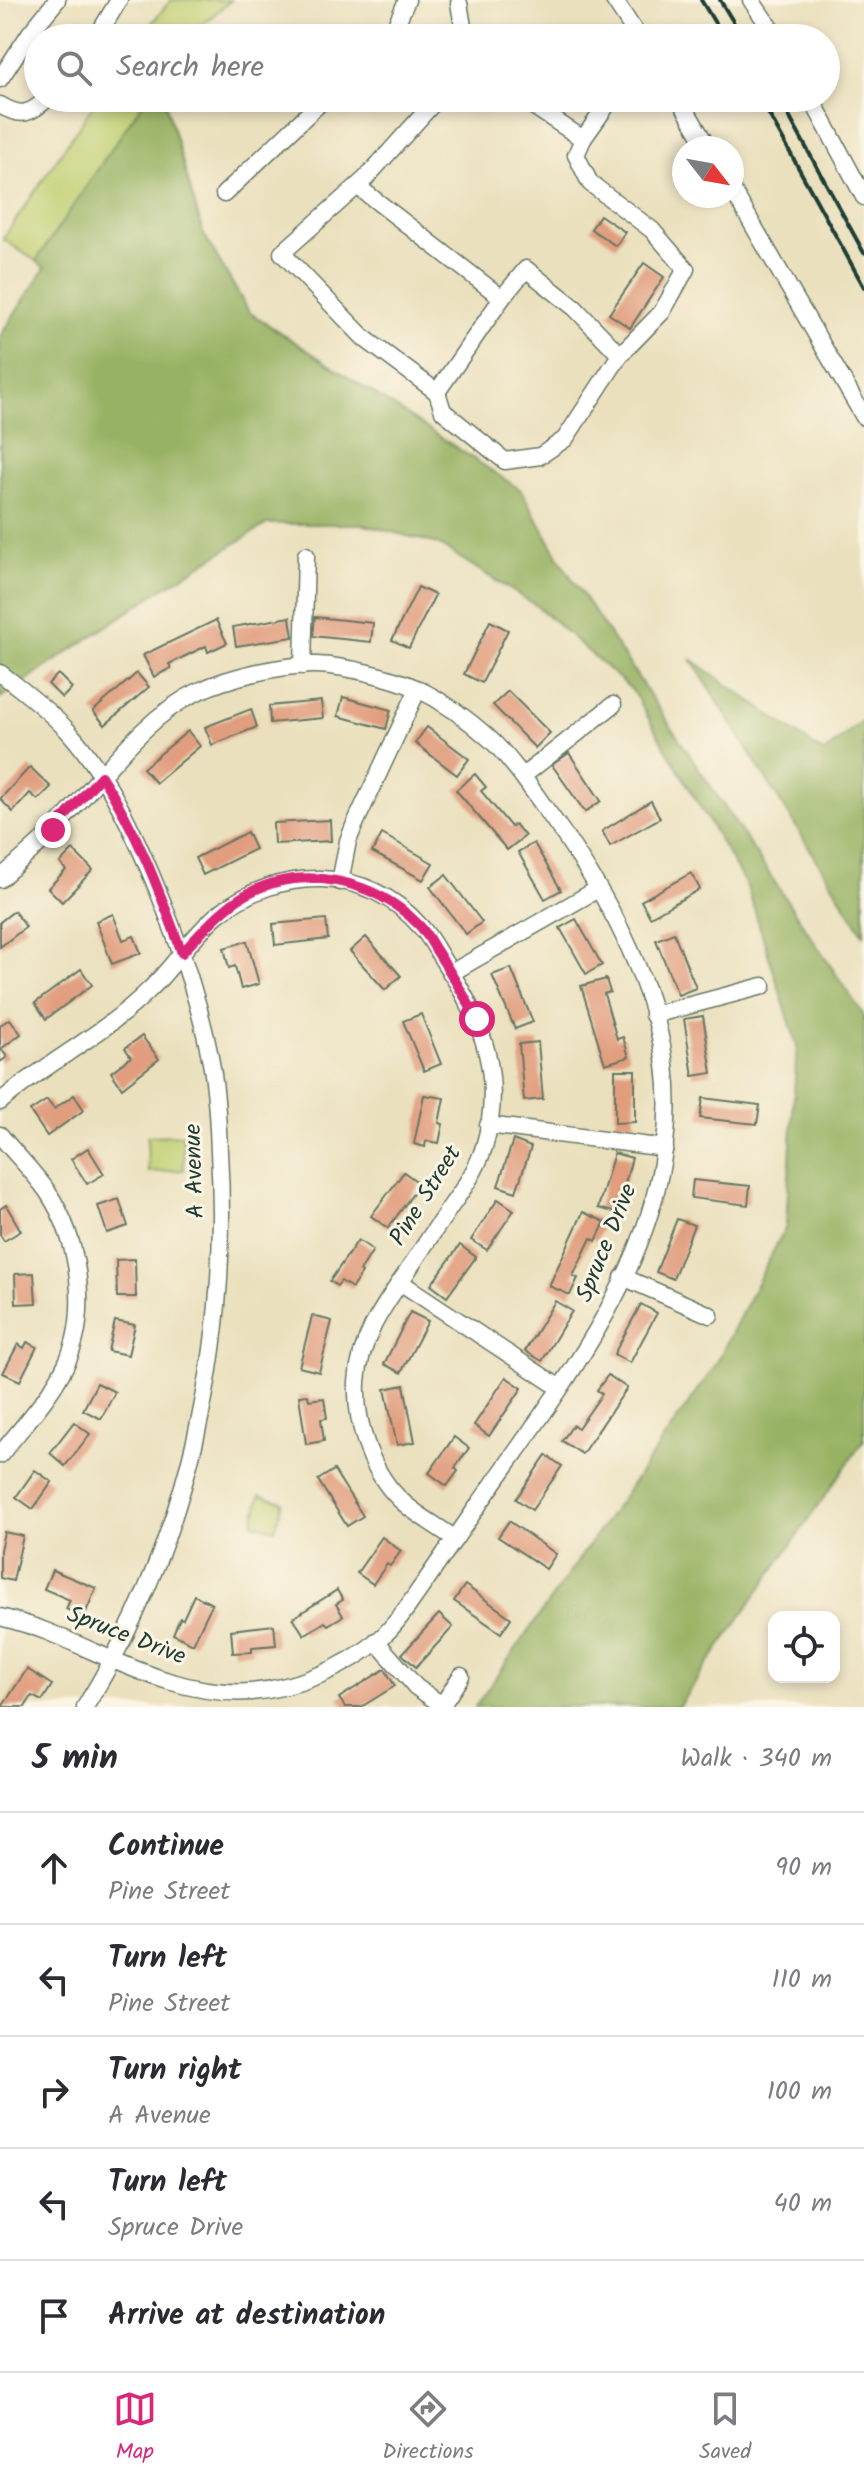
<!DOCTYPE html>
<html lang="en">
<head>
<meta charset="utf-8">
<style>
	body { margin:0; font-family:Kalam,sans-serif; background:#f7f7f7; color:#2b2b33 }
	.controls { position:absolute; right:24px; bottom:24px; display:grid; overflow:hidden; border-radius:16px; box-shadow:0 4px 12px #0003 }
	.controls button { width:72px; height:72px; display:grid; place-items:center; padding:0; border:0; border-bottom:2px solid #e1e1e2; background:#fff; color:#2b2b33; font:40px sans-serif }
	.compass { position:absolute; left:672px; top:136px; width:72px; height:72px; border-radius:50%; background:#fff; box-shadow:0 4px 12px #0003; rotate:121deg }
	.stop { position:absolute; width:24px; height:24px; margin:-18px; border:6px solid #db2777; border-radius:50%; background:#fff }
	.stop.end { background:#db2777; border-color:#fff; box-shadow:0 2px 8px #0008 }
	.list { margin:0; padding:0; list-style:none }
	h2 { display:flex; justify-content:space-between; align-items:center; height:104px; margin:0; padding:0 32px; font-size:34px }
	h2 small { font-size:26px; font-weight:400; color:#7c7c81 }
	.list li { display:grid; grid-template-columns:52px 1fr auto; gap:24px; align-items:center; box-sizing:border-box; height:112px; padding:0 32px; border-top:2px solid #e1e1e2 }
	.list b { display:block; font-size:30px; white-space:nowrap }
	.list p { margin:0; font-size:26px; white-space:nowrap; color:#7c7c81 }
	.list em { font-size:26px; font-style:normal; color:#7c7c81 }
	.icon { flex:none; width:44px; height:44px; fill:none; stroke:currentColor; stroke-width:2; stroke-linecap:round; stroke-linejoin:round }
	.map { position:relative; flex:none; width:864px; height:1707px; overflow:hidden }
	.search { position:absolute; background:#fff; box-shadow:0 4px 12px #0003; left:24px; right:24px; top:24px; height:88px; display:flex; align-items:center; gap:20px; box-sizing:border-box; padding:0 28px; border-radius:44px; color:#7c7c81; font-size:30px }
	.sheet { height:664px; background:#fff }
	nav { display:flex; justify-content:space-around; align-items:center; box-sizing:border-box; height:112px; border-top:2px solid #e1e1e2; background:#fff; font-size:22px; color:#7c7c81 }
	nav a { display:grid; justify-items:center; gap:4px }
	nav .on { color:#db2777 }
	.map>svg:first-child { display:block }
</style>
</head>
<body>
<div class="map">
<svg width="864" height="1707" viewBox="0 0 864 1707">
	<rect width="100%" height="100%" fill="#fcf5e5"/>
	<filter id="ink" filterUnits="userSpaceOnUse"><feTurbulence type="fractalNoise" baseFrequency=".0125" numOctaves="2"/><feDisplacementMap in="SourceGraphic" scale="16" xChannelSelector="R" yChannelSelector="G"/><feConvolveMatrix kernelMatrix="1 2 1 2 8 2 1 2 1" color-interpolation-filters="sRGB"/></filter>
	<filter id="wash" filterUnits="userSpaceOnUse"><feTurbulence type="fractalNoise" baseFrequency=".006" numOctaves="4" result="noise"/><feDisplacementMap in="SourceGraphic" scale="32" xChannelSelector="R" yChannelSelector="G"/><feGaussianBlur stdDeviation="1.8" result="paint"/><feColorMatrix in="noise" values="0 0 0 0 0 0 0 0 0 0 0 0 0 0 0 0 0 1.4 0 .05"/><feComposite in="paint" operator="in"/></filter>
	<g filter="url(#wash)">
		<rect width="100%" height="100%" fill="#eae0bd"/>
		<g fill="#c0cf71" stroke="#708652" stroke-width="2">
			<path d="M171,0H231L203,24L191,38H139Z"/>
			<path d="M98,98H146L36,261L3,239Z"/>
			<path d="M183,1135L184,1170L148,1172L147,1136Z"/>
			<path d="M260,1495L283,1502L275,1529L253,1523Z"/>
		</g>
		<g fill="#98b263" stroke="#5c784c" stroke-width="2">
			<path d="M146,98H164L203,233L249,312L521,490L563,565L864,1016V1440L678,1707H475L715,1366L786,1226L797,1045L747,887L632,690L538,607L438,544L361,524H267L156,593L0,698V336L45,268L36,261Z"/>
			<path d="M691,659L824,753L864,719V935Z"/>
		</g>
		<g id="blocks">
			<g fill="#e19e7f">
				<path d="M600,215L625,232L616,246L591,229Z"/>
				<path d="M644,263L664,277L630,328L609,314Z"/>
				<path d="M418,587L435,595L409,648L392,640Z"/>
				<path d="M290,617L293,637L236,646L233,627Z"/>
				<path d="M315,617L373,623L371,642L313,636Z"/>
				<path d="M216,620L227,643L208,652L206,646L169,664L171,668L154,677L143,655Z"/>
				<path d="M490,621L508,630L482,683L464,674Z"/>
				<path d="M137,673L149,687L105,725L93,711Z"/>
				<path d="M58,674L72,688L62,698L48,684Z"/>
				<path d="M508,691L550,733L535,748L493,705Z"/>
				<path d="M343,697L391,710L386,729L338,716Z"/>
				<path d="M321,701L323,718L270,723L269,706Z"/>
				<path d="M251,709L257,727L212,745L205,727Z"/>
				<path d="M427,727L469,759L457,775L415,743Z"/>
				<path d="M188,731L200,746L156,783L143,768Z"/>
				<path d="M569,753L601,801L585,812L552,765Z"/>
				<path d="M30,767L51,787L38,800L30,793L13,812L0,799Z"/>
				<path d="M475,774L486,787L481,791L511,827L515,824L525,836L507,850L456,790Z"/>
				<path d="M651,801L660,818L610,846L602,831Z"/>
				<path d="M330,820L331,841L274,844L273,823Z"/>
				<path d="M247,832L255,849L203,875L195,858Z"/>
				<path d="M382,834L433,863L423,880L372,852Z"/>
				<path d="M534,843L561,890L545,899L518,852Z"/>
				<path d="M73,850L93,870L62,902L48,888L66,870L60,863Z"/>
				<path d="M691,873L700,889L650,917L641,901Z"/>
				<path d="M446,875L482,922L466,934L430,887Z"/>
				<path d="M14,911L26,927L0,947V922Z"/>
				<path d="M113,914L123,940L134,936L141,953L112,964L96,921Z"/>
				<path d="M326,919L328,939L275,945L273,924Z"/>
				<path d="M576,919L602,965L586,974L560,928Z"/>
				<path d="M674,933L696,988L678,995L656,940Z"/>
				<path d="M366,937L401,976L385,990L350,951Z"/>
				<path d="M247,941L259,984L241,989L235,966L229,968L224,948Z"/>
				<path d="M511,968L533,1022L515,1029L492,975Z"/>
				<path d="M81,969L92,985L46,1019L35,1003Z"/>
				<path d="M606,979L610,992L604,994L617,1039L623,1037L629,1057L605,1064L581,986Z"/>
				<path d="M421,1014L441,1064L424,1071L403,1021Z"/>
				<path d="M703,1016L712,1073L693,1076L684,1019Z"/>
				<path d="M10,1019L21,1034L1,1049L7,1057L0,1062V1025Z"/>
				<path d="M142,1036L159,1059L122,1088L111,1072L131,1057L125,1048Z"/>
				<path d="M538,1042L543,1099L524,1101L519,1044Z"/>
				<path d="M615,1070H635V1122L615,1123Z"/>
				<path d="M74,1095L84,1110L47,1136L30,1111L47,1100L54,1109Z"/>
				<path d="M424,1095L444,1098L439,1123L443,1124L439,1143L426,1141L425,1147L414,1144Z"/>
				<path d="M703,1098L760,1105L757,1124L700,1118Z"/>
				<path d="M513,1140L531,1147L516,1192L498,1186Z"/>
				<path d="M88,1148L104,1174L87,1184L71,1159Z"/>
				<path d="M614,1153L632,1158L617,1213L598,1208Z"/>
				<path d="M404,1172L420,1184L388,1228L371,1216Z"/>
				<path d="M693,1180L750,1186L748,1205L691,1198Z"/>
				<path d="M119,1199L128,1226L107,1233L98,1206Z"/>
				<path d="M498,1199L514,1210L487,1250L471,1240Z"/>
				<path d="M6,1205L21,1231L4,1241L0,1235V1209Z"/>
				<path d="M583,1212L605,1222L596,1241L591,1238L573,1276L578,1278L570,1295L549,1286Z"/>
				<path d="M677,1219L694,1225L673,1279L656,1272Z"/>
				<path d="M358,1240L373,1250L360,1271L362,1273L352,1288L341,1281L337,1286L330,1281Z"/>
				<path d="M460,1245L476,1257L447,1297L431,1285Z"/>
				<path d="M135,1259L136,1297H117L116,1260Z"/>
				<path d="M34,1273L36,1303L16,1304L15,1274Z"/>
				<path d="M555,1301L572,1311L542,1361L525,1351Z"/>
				<path d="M641,1304L657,1313L630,1363L614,1354Z"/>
				<path d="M410,1312L428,1321L401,1373L384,1364Z"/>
				<path d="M312,1316L332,1321L319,1372L299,1367Z"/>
				<path d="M115,1321L135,1325L128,1355L108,1351Z"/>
				<path d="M27,1342L37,1347L20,1381L3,1373L18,1344L24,1348Z"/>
				<path d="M608,1375L627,1388L582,1454L562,1441L573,1425L578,1428L602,1394L597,1390Z"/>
				<path d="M506,1377L522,1388L489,1436L474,1425Z"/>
				<path d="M97,1383L115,1392L101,1419L83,1410Z"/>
				<path d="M404,1385L415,1442L397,1445L385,1389Z"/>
				<path d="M308,1395L309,1400L324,1398L327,1418L321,1419L324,1441L306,1444L299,1396Z"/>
				<path d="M74,1422L90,1434L65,1466L50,1453Z"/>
				<path d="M454,1437L469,1448L455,1468L458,1471L447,1486L429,1473Z"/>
				<path d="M546,1455L562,1466L532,1510L516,1499Z"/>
				<path d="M35,1470L52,1482L33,1509L16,1497Z"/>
				<path d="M334,1470L363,1516L347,1526L318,1480Z"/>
				<path d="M509,1521L556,1554L546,1569L498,1537Z"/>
				<path d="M4,1532L23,1536L13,1581L0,1578V1550Z"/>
				<path d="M382,1537L401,1551L390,1566L387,1564L373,1584L357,1573Z"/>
				<path d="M52,1570L96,1588L84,1617L66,1609L70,1600L44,1589Z"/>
				<path d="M465,1585L511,1618L501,1633L454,1601Z"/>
				<path d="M337,1590L343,1600L336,1604L343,1616L328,1625L325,1622L304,1635L293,1618Z"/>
				<path d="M194,1595L212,1604L193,1644L173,1634L180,1618L183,1619Z"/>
				<path d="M439,1614L453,1627L416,1667L402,1654Z"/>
				<path d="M274,1625L276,1645L252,1647V1652L233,1653L231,1630Z"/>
				<path d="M27,1669L52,1685L42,1701L32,1696L25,1707H2Z"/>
				<path d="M385,1669L395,1686L361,1707H345L339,1698Z"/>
			</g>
		</g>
	</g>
	<g filter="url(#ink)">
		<use href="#blocks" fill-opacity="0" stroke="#667664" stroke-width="2"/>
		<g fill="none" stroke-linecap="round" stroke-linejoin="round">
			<defs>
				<g id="minor">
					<path d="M614,0L639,38"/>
					<path d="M751,0L777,38"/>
					<path d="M459,3L465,38"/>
					<path d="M96,38L119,0"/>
					<path d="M388,38L392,34L407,0"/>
					<path d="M0,79L30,33L57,0"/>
					<path d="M521,98L583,139L612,98"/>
					<path d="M679,98L708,148"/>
					<path d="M811,98L864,197"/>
					<path d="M0,105C22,118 30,114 48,98"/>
					<path d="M583,139L576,155L590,183L652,230L686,269L662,312L620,355"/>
					<path d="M357,186L502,298L437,392L364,338L282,253L365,179L438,98"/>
					<path d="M732,189L864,417"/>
					<path d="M224,194L325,98"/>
					<path d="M437,392L443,411L505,461L540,456L565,439L620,355L575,308L526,269L502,298"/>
					<path d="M303,666L306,555"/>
					<path d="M0,673C24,691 48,710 69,732C112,781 138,841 162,901C183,955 202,1010 212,1068C217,1096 218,1124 219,1152C231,1346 188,1541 85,1707"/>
					<path d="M523,776L613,705"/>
					<path d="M0,879C17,863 36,848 52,831C98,785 139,719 199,691C229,677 284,664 317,665C345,666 391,677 416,688C443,701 469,720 491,740C513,761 530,787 548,812C595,876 638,950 658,1028C668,1067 670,1110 664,1150C646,1284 552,1399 477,1507C460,1532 442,1557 425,1582C411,1601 399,1622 381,1638C346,1668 297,1688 251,1692C178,1697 113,1658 48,1632C33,1626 16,1621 0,1617"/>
					<path d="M340,882L348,841L354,826L418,689"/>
					<path d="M451,973L598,889"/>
					<path d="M653,1015L763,986"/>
					<path d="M0,1102C47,1062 103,1035 147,992C172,969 191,937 217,915C279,866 367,864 421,927C432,939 439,955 448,968C484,1024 504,1080 484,1147C477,1169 464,1188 451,1206C436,1228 421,1250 407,1272C383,1307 360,1338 357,1382C355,1425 372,1476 405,1504C420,1517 439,1527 455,1539"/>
					<path d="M488,1125L665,1148"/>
					<path d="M0,1135C15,1154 33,1171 47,1191C80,1240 92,1319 62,1372C46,1402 21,1428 0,1455"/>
					<path d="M623,1277L710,1315"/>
					<path d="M400,1282L560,1388"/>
					<path d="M376,1641L416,1687L442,1705"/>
					<path d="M441,1707L461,1676"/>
				</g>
			</defs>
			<use href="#minor" stroke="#667664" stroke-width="19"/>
			<use href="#minor" stroke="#fff" stroke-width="16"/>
			<g stroke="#1f3d34" stroke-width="4">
				<path d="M701,0L724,38"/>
				<path d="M720,0L743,38"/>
				<path d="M760,98L864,287"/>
				<path d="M779,98L864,253"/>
			</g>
		</g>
	</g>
	<g fill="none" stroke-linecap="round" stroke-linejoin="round" filter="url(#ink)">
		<path stroke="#db2777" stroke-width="10" d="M53,830L101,776C137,830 160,892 182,953C202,932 220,910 245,895C302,863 375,880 419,925C426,932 431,942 436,950C451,973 464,995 477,1019"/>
	</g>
	<g text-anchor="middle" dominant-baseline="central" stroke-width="6" stroke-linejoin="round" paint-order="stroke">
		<g font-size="24" fill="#1f3d34" stroke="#fcf5e5">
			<text transform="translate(195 1171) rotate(-92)">A Avenue</text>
			<text transform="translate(426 1196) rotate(-58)">Pine Street</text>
			<text transform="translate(607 1243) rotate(-68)">Spruce Drive</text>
			<text transform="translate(126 1636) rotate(21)">Spruce Drive</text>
		</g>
	</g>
</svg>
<div class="controls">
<button><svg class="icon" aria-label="locate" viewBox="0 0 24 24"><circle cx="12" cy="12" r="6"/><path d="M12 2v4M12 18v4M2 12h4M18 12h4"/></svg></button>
</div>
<svg class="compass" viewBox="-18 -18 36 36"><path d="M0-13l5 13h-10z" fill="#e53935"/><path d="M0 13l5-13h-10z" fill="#7c7c81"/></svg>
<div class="stop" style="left:477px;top:1019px"></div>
<div class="stop end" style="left:53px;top:830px"></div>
<div class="search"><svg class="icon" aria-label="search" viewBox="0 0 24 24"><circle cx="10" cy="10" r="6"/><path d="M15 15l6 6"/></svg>Search here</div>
</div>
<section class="sheet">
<h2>5 min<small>Walk · 340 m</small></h2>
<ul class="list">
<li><svg class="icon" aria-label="ahead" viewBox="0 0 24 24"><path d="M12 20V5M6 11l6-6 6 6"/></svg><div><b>Continue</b><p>Pine Street</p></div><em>90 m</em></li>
<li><svg class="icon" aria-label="left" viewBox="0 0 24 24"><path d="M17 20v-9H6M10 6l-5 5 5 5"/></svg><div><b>Turn left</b><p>Pine Street</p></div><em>110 m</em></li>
<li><svg class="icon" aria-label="right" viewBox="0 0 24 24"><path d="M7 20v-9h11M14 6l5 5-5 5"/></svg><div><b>Turn right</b><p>A Avenue</p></div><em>100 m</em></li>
<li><svg class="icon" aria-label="left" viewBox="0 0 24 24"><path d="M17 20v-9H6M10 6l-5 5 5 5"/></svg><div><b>Turn left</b><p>Spruce Drive</p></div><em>40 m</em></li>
<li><svg class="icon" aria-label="arrive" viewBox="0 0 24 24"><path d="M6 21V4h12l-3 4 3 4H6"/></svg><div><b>Arrive at destination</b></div></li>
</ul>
</section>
<nav>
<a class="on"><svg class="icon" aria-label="map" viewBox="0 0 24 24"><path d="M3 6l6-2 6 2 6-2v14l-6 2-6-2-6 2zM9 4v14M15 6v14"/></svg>Map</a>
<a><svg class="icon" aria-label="directions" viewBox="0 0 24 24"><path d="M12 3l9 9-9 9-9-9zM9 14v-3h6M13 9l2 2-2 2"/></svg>Directions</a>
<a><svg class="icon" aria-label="saved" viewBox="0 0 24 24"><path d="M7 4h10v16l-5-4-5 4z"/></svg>Saved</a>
</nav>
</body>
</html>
